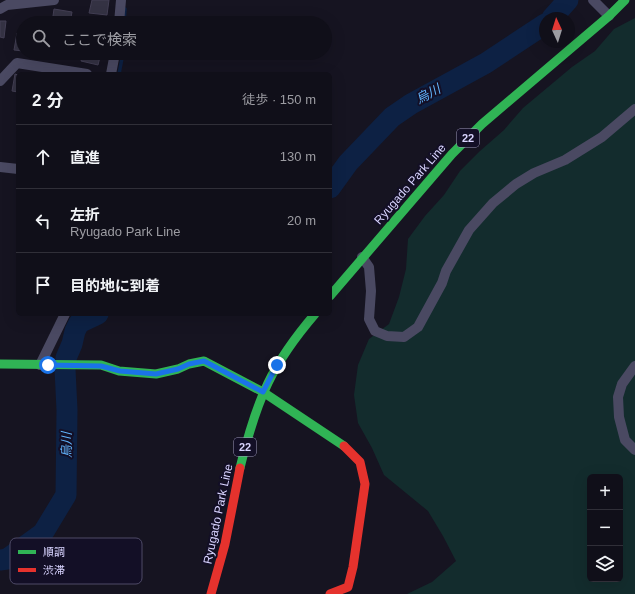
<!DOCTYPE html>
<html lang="ja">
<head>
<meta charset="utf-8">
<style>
	body { margin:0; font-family:Helvetica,"Noto Sans JP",sans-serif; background:#1e1d26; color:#f1f3f6 }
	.controls { position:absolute; right:12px; bottom:12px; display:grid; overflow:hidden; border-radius:6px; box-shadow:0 4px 16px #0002 }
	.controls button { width:36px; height:36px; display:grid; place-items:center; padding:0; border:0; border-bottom:1px solid #302f38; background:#100f19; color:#f1f3f6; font:20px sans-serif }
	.compass { position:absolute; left:539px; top:12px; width:36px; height:36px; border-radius:50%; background:#100f19; box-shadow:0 4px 16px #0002; rotate:356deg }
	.stop { position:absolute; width:12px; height:12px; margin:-9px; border:3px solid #1a73e8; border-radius:50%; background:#fff }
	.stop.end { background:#1a73e8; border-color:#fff; box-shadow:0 1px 4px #0008 }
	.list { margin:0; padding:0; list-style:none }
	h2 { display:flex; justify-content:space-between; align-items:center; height:52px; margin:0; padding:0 16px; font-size:17px }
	h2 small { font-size:13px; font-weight:400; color:#9c9ca2 }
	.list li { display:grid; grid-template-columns:26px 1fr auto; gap:12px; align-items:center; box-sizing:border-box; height:64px; padding:0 16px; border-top:1px solid #302f38 }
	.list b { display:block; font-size:15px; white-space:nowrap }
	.list p { margin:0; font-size:13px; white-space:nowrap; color:#9c9ca2 }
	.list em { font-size:13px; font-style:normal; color:#9c9ca2 }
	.icon { flex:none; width:22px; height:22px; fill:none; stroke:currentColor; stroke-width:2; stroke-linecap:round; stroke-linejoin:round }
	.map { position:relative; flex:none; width:635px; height:594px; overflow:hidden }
	.search { position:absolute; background:#100f19; box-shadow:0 4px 16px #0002; left:16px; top:16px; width:316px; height:44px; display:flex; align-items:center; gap:10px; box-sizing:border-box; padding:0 14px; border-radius:22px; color:#9c9ca2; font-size:15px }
	.panel { position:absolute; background:#100f19; box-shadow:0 4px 16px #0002; left:16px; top:72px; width:316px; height:244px; border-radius:6px }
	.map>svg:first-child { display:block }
</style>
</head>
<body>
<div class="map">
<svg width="635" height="594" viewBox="0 0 635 594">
	<rect width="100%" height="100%" fill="#161421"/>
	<path fill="#132c2d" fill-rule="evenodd" d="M635,18V594H407L432,582L456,561L443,536L428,511L384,475L372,448L358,423L354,395L358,365L369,339L389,324L399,297L406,269L408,239L425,216L444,195L460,171L480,151L504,130L523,108L572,67L595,51L614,29ZM590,477H620V579H590Z"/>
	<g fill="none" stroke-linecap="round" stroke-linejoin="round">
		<g stroke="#0d2144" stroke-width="3.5">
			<path d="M124,23L125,9"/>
			<path d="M119,74L123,53"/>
			<path d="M79,323L81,314"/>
		</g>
		<g stroke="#0d2144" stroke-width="21">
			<path d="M552,18L568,0"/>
			<path d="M330,188L348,163L392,117L411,104L486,63L545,24"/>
			<path d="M0,560L7,559L43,533L66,495L67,410L65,369L66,358L72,344L75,331L79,323L98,314"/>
		</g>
	</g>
	<g fill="#343243" stroke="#433f54">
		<path d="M92,0H109L107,15L89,13Z"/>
		<path d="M54,9L72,12L70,23H52Z"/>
		<path d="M0,21H6L4,38L0,37Z"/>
		<path d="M17,33L23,34V51L14,50Z"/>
		<path d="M44,53H59V57L44,55Z"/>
		<path d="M61,53H78V58H60Z"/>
		<path d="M83,53H101L98,65L81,61Z"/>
		<path d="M15,74L18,75V92L12,91Z"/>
	</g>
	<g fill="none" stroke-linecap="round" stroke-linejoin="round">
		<g stroke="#4a4962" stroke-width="10">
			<path d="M593,0L609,16"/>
			<path d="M0,9L7,5L54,0"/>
			<path d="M119,23L121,0"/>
			<path d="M111,74L115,53"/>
			<path d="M0,81L17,63L87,74"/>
			<path d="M0,167L18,169"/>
			<path d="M362,257L369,267L371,291L369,319L375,331L387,336L404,337L418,327L442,283L446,271L469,230L493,203L516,184L534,173L565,160L602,137L635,109"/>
			<path d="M40,365L65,314"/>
			<path d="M635,366L622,384L618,397L619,417L625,440L635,450"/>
		</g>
		<g stroke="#30b455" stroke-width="9">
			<path d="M330,296L452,154L482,124L609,16L625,0"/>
			<path d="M0,364L101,365L119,371L156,374L178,369L189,364L204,361L263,392L344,446"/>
			<path d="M240,468C247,439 255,410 268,383C280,358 297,335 315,314"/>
		</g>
		<g stroke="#e5322d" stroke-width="9">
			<path d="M211,594L225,544L240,468"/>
			<path d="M330,594L348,587L353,567L365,484L360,462L344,446"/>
		</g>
	</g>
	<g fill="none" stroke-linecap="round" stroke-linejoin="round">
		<path stroke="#1a73e8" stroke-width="5" d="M48,365L101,366L120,371L156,374L178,369L189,364L204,361L263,392L277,365"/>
	</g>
	<g text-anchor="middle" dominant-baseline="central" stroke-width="4" stroke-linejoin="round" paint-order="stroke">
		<g fill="#130f26" stroke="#9e99be" stroke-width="1">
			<rect x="457" y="129" width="22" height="18" rx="3"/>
			<rect x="234" y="438" width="22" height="18" rx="3"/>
		</g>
		<g font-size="11" font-weight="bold" fill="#d9d4ff">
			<text x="468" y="138">22</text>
			<text x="245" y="447">22</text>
		</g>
		<g font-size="12" fill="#d9d4ff" stroke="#130f26">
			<text transform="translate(410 184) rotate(-49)">Ryugado Park Line</text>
			<text transform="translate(218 514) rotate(-78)">Ryugado Park Line</text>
		</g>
		<g font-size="13" font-style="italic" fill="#62b6ff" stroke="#130f26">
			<text transform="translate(428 94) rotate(-28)">烏川</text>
			<text transform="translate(66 445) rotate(-90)">烏川</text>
		</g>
	</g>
	<rect x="10" y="538" width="132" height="46" rx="6" fill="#130f26" stroke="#4e4a67" stroke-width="1"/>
	<rect x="18" y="550" width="18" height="4" fill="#30b455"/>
	<rect x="18" y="568" width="18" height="4" fill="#e5322d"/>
	<g font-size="11" fill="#d9d4ff">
		<text x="43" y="556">順調</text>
		<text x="43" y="574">渋滞</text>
	</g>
</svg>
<div class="controls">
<button>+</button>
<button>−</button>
<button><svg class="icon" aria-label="layers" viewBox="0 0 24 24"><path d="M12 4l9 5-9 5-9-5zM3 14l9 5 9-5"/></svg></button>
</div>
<svg class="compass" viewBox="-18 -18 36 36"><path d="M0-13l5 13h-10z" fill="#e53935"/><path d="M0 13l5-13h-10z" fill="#9c9ca2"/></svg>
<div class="stop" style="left:48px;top:365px"></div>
<div class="stop end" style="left:277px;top:365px"></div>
<div class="search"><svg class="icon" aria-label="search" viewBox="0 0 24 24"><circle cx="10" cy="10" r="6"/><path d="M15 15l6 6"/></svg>ここで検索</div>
<section class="panel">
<h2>2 分<small>徒歩 · 150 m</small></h2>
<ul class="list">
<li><svg class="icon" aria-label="ahead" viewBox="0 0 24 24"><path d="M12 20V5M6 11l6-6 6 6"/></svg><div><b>直進</b></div><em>130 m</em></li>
<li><svg class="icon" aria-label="left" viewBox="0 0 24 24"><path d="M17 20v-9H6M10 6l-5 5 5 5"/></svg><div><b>左折</b><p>Ryugado Park Line</p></div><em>20 m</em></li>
<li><svg class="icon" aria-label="arrive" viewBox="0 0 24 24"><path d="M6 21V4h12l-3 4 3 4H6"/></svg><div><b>目的地に到着</b></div></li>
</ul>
</section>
</div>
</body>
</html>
